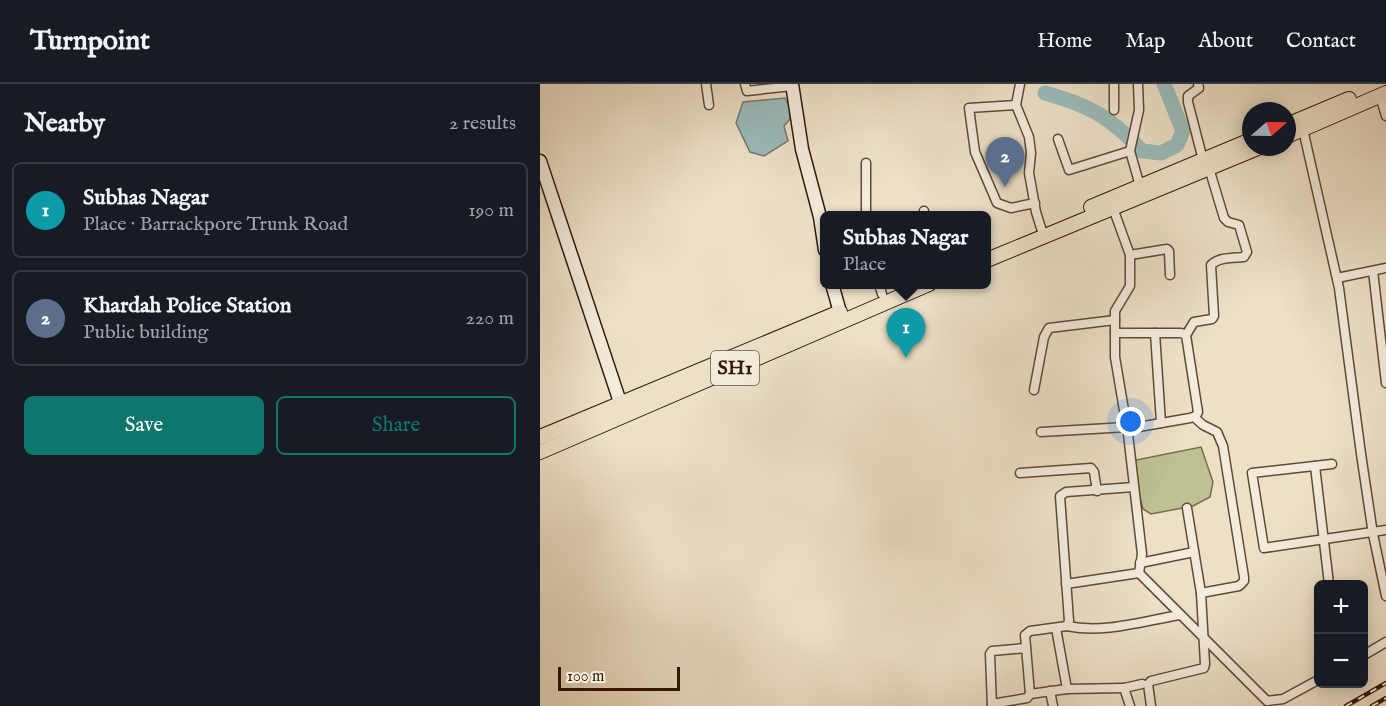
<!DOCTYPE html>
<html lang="en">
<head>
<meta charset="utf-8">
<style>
	body { margin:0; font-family:"IM FELL English",serif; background:#20242c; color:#f1f3f6 }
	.controls { position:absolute; right:18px; bottom:18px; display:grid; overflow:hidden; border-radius:9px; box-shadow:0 3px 15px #0003 }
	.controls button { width:54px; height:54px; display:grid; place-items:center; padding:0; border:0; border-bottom:2px solid #363941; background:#171b24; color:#f1f3f6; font:30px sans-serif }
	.compass { position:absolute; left:702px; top:18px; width:54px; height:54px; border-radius:50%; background:#171b24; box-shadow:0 3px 15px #0003; rotate:70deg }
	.scale { position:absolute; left:18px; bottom:15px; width:122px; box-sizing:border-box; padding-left:6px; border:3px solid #351704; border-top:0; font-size:16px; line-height:21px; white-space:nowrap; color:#351704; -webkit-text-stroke:4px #f3ebdb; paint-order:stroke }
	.you { position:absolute; left:591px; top:338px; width:21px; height:21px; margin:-15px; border:4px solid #fff; border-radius:50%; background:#1a73e8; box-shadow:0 0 0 9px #1a73e833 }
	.badge { display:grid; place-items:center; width:39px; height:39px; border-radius:50%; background:#0f766e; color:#fff; font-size:20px; font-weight:700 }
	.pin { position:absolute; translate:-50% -50px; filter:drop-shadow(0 2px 3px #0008) }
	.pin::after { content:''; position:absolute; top:32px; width:21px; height:18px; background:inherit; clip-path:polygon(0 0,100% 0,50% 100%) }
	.popup { position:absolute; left:280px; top:127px; width:171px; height:78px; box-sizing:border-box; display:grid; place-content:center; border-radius:9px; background:#171b24; filter:drop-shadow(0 2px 4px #0005); font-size:20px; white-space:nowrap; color:#9ea1a6 }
	.popup b { font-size:22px; color:#f1f3f6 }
	.popup::after { content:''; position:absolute; left:50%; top:100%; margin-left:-12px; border:12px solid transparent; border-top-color:#171b24 }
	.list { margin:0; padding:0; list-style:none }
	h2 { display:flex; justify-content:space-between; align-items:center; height:78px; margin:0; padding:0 24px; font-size:26px }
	h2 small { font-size:20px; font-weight:400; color:#9ea1a6 }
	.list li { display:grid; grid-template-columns:39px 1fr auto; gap:18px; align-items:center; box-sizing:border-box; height:96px; margin:0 12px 12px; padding:0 12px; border:2px solid #363941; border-radius:9px }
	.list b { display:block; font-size:22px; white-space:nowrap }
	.list p { margin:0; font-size:20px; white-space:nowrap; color:#9ea1a6 }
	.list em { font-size:20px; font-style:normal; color:#9ea1a6 }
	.actions { display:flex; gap:12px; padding:18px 24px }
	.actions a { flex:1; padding:14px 0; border:2px solid #0f766e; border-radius:9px; text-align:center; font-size:21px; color:#0f766e }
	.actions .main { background:#0f766e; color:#fff }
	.map { position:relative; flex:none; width:846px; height:622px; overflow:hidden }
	header { display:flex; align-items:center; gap:36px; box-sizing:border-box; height:84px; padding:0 30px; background:#171b24; border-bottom:2px solid #363941 }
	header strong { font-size:28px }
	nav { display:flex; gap:33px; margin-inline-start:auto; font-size:21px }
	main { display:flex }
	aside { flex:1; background:#171b24 }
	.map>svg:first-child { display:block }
</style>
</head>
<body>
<header>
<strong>Turnpoint</strong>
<nav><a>Home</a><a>Map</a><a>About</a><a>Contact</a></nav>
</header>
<main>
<aside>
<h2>Nearby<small>2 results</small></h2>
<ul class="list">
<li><span class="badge" style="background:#0f9aa8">1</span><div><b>Subhas Nagar</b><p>Place · Barrackpore Trunk Road</p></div><em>190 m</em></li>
<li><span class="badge" style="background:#5c6f8a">2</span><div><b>Khardah Police Station</b><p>Public building</p></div><em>220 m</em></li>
</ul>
<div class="actions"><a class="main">Save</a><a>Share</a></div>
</aside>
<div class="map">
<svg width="846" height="622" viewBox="0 0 846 622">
	<rect width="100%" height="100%" fill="#ede0c7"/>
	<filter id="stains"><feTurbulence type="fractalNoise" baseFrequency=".00333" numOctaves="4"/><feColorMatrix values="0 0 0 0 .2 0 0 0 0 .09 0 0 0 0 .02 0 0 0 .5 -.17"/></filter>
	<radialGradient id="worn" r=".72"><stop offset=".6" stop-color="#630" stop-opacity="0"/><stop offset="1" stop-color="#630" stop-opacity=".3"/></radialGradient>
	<path fill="#bec192" stroke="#7a6c4b" stroke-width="1.5" d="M661,363L673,398L670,413L653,422L611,430L603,425L591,377Z"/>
	<path fill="#9abcbc" stroke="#727a72" stroke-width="1.5" d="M245,14L249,22L250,35L244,42L248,57L224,72L210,68L196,39L203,18Z"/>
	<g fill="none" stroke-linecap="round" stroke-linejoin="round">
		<path stroke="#9abcbc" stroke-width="15" d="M505,9C551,22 570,33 602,67L621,69L637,61L643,47L624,0"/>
		<defs>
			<g id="street">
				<path d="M166,0L169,21"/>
				<path d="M205,0L207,7L252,2"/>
				<path d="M480,0L476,21L489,53L491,69L489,89L496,128L501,144L505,152"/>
				<path d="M574,0V26"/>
				<path d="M658,0L659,4L648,12V18L663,76"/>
				<path d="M840,12L846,32"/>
				<path d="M476,21L429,24L435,68L457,119L471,124L495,119"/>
				<path d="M762,41L799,204L821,370L833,450L846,512"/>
				<path d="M518,55L529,86L590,67L600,102"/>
				<path d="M590,67L599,26L598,0"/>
				<path d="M326,79V132"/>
				<path d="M384,127L385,132"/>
				<path d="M590,171L627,165L629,167L630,191"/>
				<path d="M833,187L846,299"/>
				<path d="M797,194L846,184"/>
				<path d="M339,200L342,210"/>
				<path d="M575,249H641L646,251L658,328L656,332L650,334L587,345"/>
				<path d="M615,249L621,339"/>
				<path d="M646,251L654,238L672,235L674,232L671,181C679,173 693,174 704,173L707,168L699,141L688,138L684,134L669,84"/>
				<path d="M494,306L504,253L509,244L575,236"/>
				<path d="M654,333L663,341L677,348L683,362L704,493V497L699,502L661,509"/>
				<path d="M501,348L587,343"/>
				<path d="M792,380L712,389L724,464L846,446"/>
				<path d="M775,382L789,500"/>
				<path d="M480,389L551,384L554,388L557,407"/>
				<path d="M600,479L654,468"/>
				<path d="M599,489L727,617L743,615L778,596"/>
				<path d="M526,500L599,489L602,470L588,350L575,273V227L590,202V171L573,124"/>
				<path d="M527,542C564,550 603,537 640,531"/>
				<path d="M516,544L527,605"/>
				<path d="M824,571L846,558"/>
				<path d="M510,607L513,622"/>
				<path d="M490,610L527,605L584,604"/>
				<path d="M452,620L487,614L490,610L485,551L490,547L527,542L529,537L520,412L526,408L594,403"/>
				<path d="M452,622L450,570L452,567L486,564"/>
				<path d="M590,622L584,604L602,600"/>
				<path d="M611,622L608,600L611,597L664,584L665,580L661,509L647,424"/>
			</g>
			<g id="secondary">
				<path d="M252,0L262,65L280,133L285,166"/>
				<path d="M0,77L83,327"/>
				<path d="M292,200L300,228"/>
			</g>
			<g id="primary">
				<path d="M747,41L809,15"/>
				<path d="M747,52L846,9"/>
				<path d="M551,123L711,56"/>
				<path d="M447,176L720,63"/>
				<path d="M0,353L300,228"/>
				<path d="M0,368L389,200"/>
			</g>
		</defs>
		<use href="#street" stroke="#634935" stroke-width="11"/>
		<use href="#secondary" stroke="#351704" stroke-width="15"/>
		<use href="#primary" stroke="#351704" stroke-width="16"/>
		<use href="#street" stroke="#f3ebdb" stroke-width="8"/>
		<use href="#secondary" stroke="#f3ebdb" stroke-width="12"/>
		<use href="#primary" stroke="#ede0c7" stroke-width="14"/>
		<defs>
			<g id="rail">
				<path d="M806,622L846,599"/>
				<path d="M832,622L846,614"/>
			</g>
		</defs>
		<use href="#rail" stroke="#351704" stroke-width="4.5"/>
		<use href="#rail" stroke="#f3ebdb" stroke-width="2" stroke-dasharray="7" stroke-linecap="butt"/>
	</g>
	<g text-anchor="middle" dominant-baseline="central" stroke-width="4.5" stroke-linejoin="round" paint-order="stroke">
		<rect fill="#f3ebdb" stroke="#6e5744" stroke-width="1.5" x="171" y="267" width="48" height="34" rx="4.5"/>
		<g font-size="20" font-weight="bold" fill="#351704">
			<text x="195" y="284">SH1</text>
		</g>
	</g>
	<rect width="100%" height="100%" filter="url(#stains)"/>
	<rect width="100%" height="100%" fill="url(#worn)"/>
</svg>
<div class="controls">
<button>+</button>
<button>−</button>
</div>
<svg class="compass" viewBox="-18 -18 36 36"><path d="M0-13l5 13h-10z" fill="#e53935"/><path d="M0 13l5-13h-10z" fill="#9ea1a6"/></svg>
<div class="scale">100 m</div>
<div class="you"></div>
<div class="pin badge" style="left:366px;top:274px;background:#0f9aa8">1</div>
<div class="popup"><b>Subhas Nagar</b>Place</div>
<div class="pin badge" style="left:465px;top:103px;background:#5c6f8a">2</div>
</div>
</main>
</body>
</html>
